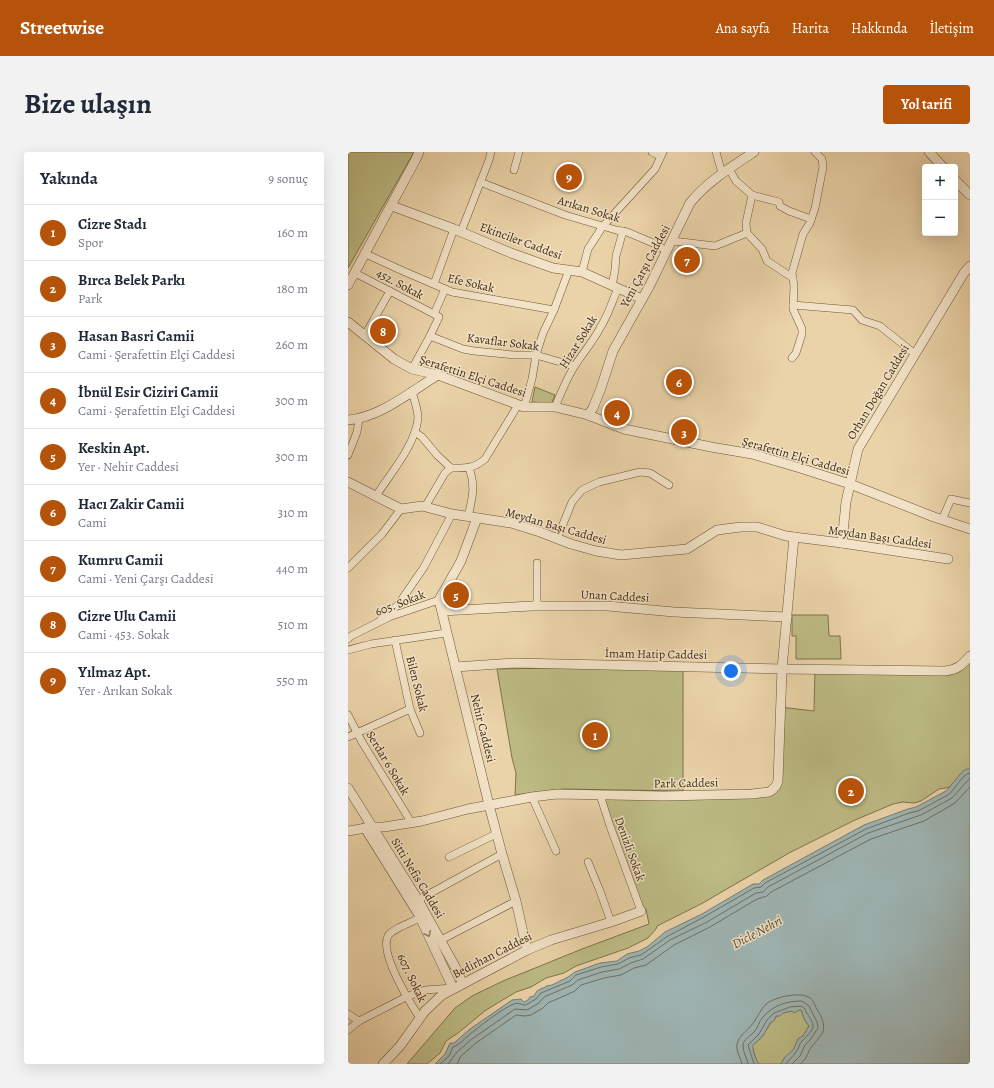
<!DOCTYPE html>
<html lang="tr">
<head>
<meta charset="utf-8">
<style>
	body { margin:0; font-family:Alegreya,serif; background:#f2f2f3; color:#1f2937 }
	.controls { position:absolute; right:12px; top:12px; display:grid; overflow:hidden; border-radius:4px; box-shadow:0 4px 16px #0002 }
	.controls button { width:36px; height:36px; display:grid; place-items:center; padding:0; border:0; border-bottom:1px solid #e0e1e3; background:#fff; color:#1f2937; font:20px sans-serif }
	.you { position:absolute; left:383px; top:519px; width:14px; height:14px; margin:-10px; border:3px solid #fff; border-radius:50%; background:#1a73e8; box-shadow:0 0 0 6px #1a73e833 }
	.badge { display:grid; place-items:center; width:26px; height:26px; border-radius:50%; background:#b45309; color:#fff; font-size:13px; font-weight:700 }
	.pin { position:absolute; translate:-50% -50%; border:2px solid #fff; box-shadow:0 1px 4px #0006 }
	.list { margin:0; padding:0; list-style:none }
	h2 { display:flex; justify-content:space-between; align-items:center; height:52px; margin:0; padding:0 16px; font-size:17px }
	h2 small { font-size:13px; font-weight:400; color:#747a83 }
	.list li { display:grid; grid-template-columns:26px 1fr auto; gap:12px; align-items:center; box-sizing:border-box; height:56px; padding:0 16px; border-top:1px solid #e0e1e3 }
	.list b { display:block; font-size:15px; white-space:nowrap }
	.list p { margin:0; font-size:13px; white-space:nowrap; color:#747a83 }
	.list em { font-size:13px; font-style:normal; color:#747a83 }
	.map { position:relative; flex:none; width:622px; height:912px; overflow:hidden; border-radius:4px }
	header { display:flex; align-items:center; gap:24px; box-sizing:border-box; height:56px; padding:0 20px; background:#b45309; color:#fff }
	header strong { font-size:19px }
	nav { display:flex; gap:22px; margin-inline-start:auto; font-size:14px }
	.intro { display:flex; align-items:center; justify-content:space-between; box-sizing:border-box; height:96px; padding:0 24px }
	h1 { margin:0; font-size:28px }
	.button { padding:10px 18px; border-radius:4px; background:#b45309; color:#fff; font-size:14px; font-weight:700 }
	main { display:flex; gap:24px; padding:0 24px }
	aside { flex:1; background:#fff; border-radius:4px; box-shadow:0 4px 16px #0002 }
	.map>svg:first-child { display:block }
</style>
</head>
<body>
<header>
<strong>Streetwise</strong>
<nav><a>Ana sayfa</a><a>Harita</a><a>Hakkında</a><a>İletişim</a></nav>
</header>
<div class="intro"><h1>Bize ulaşın</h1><a class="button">Yol tarifi</a></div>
<main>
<aside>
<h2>Yakında<small>9 sonuç</small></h2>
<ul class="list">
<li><span class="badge">1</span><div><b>Cizre Stadı</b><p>Spor</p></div><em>160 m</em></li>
<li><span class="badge">2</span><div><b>Bırca Belek Parkı</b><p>Park</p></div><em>180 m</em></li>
<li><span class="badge">3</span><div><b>Hasan Basri Camii</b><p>Cami · Şerafettin Elçi Caddesi</p></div><em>260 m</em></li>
<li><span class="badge">4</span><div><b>İbnül Esir Ciziri Camii</b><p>Cami · Şerafettin Elçi Caddesi</p></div><em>300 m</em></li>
<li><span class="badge">5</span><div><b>Keskin Apt.</b><p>Yer · Nehir Caddesi</p></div><em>300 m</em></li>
<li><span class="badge">6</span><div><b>Hacı Zakir Camii</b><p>Cami</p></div><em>310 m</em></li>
<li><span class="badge">7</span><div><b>Kumru Camii</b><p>Cami · Yeni Çarşı Caddesi</p></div><em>440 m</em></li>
<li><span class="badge">8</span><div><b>Cizre Ulu Camii</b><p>Cami · 453. Sokak</p></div><em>510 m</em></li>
<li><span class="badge">9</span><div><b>Yılmaz Apt.</b><p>Yer · Arıkan Sokak</p></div><em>550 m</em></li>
</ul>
</aside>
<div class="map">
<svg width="622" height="912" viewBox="0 0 622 912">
	<rect width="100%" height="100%" fill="#ebd3a9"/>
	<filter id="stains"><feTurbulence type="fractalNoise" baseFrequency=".005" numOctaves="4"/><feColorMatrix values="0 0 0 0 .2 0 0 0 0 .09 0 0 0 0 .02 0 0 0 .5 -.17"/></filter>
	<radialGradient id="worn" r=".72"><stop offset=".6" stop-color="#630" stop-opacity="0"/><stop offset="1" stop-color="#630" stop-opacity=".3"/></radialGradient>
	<g fill="#bdbb84" stroke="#807348">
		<path d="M0,0H66L0,116Z"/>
		<path d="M187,235L207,243L204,251L184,250Z"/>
		<path d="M444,463H480L481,484H492L493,507H448V484H444Z"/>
		<path d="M622,504V617L615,619L603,635L591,637L573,649L566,651L555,650L545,652L507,668L441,701L353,752L309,774L308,777L300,786L280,796L228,814L216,821L198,826L183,835L168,840L138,858L110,881L98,889L92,901L79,912H59L107,856L124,844L155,829L234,797L301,772L298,757L293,759L252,643L316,644L426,636L432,555L466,559L467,517L597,519Z"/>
		<path d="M206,516L335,518V639L215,637L167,643L168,621L164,606L149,517Z"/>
		<path d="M452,858L454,859C454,863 458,871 461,874L455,884L450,887L445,899L437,905L433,912H411L409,910L404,894C407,890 413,888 415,883C427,865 428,860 452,858Z"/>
	</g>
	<path fill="#9eb5b4" stroke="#797e71" d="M619,617H622V912H433L437,905L445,898L450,887L455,884L461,874C458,870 454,864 454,859L452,858L446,861L444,859L435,861L432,864H428L426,869L422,871L415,884L405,893C404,897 408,909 411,912H87L97,902L102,891H106L122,877L164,848L173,847L176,850L180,848L182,845L186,844L189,839L194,836H196L198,834L204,833L220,825L227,820L252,811L269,809L279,802L291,799L299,795L317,780L354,762L405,732H411L415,728L516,673L560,657L568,655L598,639L615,619Z"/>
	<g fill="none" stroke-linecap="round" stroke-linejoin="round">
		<g stroke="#707060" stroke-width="1">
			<path d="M92,912L101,904L105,895C111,893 115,888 120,884C128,877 156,855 166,852C171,850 173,853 178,853L188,847L193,841L222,829L228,823L253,815L270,812L281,806L293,803L320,784L356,765L406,736L413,735L417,731L518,677L561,661L570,659L600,643C608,637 613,623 622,621"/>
			<path d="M100,912L109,900L124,887L167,857L179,858L191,851L196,845L224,833L230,828L254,820L271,817L283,811L295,807L322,788L359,770L408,741L415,740L420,735L520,681L573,663L604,646L622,626"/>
			<path d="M109,912L113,904L128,891L168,863L177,864L183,863L195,856L200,851L227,839L233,833L256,826L273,823L286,816L298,813L326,793L362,775L409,747L419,744L423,740L523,687L576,669L607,651L622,635"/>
			<path d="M394,912C393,907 390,903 389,897C387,885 400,879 406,870C410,864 413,857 418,852C427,845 453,839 462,846C467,850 467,855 470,859C474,865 477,873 475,880C472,886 466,891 462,897C459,903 458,908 452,912"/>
			<path d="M400,912C399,906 395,900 395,894C395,887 402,885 406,880C410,876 411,869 415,865C426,853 438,849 454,849L461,854L469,870L470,876L462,888L457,893L452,904L444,912"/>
			<path d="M406,912L400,893L411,882L419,868L426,861L442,855L453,854L457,857C459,863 465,868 465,874C465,879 457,886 454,889C451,892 451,897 448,900C445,905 441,907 438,912"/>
		</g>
		<defs>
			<g id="minor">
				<path d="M304,0L312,4"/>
				<path d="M368,0L374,21"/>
				<path d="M381,17L388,29L404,43L431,50L432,54L441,59L463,67"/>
				<path d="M166,18L171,0"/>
				<path d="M132,30L217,63L268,78L279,80L305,91L319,99"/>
				<path d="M404,43L398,71L399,81L414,97L419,109L445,126"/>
				<path d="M113,80L141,8L143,0"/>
				<path d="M325,89L367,94L399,81"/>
				<path d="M18,102L55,119L104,140L206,158"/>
				<path d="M234,120L240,97L255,74L307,17L315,0"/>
				<path d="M7,121L86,162"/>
				<path d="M86,132L106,77"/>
				<path d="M264,134L267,118L268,104L275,79"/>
				<path d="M445,153L505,158L514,168L532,174L567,202"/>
				<path d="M17,183L42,139"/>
				<path d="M82,184L115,197L126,199L166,203H188L226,214"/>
				<path d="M444,206L448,201L454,182V177L445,157L446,134L444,121L455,82L462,71L467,56L475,15L474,7L467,0"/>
				<path d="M64,217L82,184L91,165L86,162L97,137"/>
				<path d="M176,255L184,227L188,203L195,181L206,158L221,118"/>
				<path d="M207,255C213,241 218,228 226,215C234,202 245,190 252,176C260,164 264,150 270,136"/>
				<path d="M67,280L74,285L89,303L103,316"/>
				<path d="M0,303L9,280L11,267"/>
				<path d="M28,344C42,322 68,292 70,266C70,257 66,248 64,239"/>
				<path d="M77,355L97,321L103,316C118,316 125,317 137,307L170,253"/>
				<path d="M120,365C124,347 128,334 121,316"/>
				<path d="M594,368L603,347L622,351"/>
				<path d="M209,387L224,350L234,338L251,330L292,320L302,321L321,333"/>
				<path d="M0,416L34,382L53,357"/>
				<path d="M189,454V411"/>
				<path d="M29,471L50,453L76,415L104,362"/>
				<path d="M0,487L3,484L41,465L91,448"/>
				<path d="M47,488L62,557L72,581"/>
				<path d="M0,498L23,492L98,481"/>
				<path d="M0,563L14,590L63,670"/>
				<path d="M0,585L62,557"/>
				<path d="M252,643L262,674L293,759"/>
				<path d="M184,645L208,699"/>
				<path d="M101,705L148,682"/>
				<path d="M240,710L252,739L263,770"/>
				<path d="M70,748L154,702"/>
				<path d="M93,788L168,749"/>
				<path d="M0,862L11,869"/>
				<path d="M72,866C62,851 31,801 40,784C44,777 64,770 72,766"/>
				<path d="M0,878L11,869L58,845L77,838L105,836"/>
			</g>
			<g id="tertiary">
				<path d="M581,0L595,15"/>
				<path d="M607,28L622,43"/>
				<path d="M44,54L106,77L163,101L205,116L234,120L294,147"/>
				<path d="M0,133L68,7L71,0"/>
				<path d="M0,170L46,207L64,217L90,223L163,250L176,255H207L240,263L276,277L363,295L404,302L452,316L502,332L586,365L622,377"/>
				<path d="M240,263L245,256L253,236L265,199L302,133L342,51C359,30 383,15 406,0"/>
				<path d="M0,268C33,265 62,240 90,223"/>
				<path d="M0,330L53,357L74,354L104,362L163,371L192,380L223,392L248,399L273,403L339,397L369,378L393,375H409L438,384L494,391L600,407"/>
				<path d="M129,366L113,409L91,448L141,653L154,702L168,749L179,798"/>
				<path d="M494,391L498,350L510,297L616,121L622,114"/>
				<path d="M94,459L184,454H260L326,460L439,465"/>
				<path d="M107,515L167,511L434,517L597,519C609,518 614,513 622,504"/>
				<path d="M0,636L70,748L110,820L114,831"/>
				<path d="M17,676L71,763L105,836"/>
				<path d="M0,679L24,675H36L74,669L120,657L184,645L209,642L316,644L404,642L421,640L424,638L428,634L430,629L434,517L446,385"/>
				<path d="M35,912L52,894L77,859L94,843L179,798L203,788L263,770L293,759"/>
			</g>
		</defs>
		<use href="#minor" stroke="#6c5534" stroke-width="8"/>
		<use href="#tertiary" stroke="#6c5534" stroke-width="10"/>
		<use href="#minor" stroke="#f2e2c7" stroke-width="7"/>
		<use href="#tertiary" stroke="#f2e2c7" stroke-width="9"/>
	</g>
	<defs><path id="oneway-chevron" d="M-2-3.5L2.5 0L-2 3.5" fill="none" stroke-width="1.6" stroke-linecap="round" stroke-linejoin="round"/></defs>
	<use stroke="#9a866a" href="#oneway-chevron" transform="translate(80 782) rotate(64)"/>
	<g text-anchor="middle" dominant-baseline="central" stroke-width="3" stroke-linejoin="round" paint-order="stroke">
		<g font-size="12" fill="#422b0d" stroke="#f2e2c7">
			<text transform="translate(241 57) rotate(17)">Arıkan Sokak</text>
			<text transform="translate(173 89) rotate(20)">Ekinciler Caddesi</text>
			<text transform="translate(297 114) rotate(-62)">Yeni Çarşı Caddesi</text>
			<text transform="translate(123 131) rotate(13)">Efe Sokak</text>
			<text transform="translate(52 132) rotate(28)">452. Sokak</text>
			<text transform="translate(155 190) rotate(7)">Kavaflar Sokak</text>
			<text transform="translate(230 190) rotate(-58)">Hizar Sokak</text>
			<text transform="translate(125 224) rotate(18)">Şerafettin Elçi Caddesi</text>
			<text transform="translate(530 240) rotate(-59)">Orhan Doğan Caddesi</text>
			<text transform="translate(448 304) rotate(16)">Şerafettin Elçi Caddesi</text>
			<text transform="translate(208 374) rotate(16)">Meydan Başı Caddesi</text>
			<text transform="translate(532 385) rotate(8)">Meydan Başı Caddesi</text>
			<text transform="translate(267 444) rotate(3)">Unan Caddesi</text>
			<text transform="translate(52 451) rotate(-21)">605. Sokak</text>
			<text transform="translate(308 502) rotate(1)">İmam Hatip Caddesi</text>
			<text transform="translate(69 532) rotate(76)">Bilen Sokak</text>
			<text transform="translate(135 576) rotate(76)">Nehir Caddesi</text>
			<text transform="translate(40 611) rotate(59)">Serdar 6 Sokak</text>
			<text transform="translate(338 631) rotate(-1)">Park Caddesi</text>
			<text transform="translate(282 697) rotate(70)">Denizli Sokak</text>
			<text transform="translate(70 726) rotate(59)">Sitti Nefis Caddesi</text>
			<text transform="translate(144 803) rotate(-27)">Bedirhan Caddesi</text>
			<text transform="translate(64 826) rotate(64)">607. Sokak</text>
		</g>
		<g font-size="13" font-style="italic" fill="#54472e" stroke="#f2e2c7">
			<text transform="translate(409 780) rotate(-28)">Dicle Nehri</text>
		</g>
	</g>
	<rect width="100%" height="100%" filter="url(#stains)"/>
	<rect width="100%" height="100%" fill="url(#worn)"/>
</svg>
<div class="controls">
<button>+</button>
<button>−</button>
</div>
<div class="you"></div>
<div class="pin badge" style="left:247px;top:583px">1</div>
<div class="pin badge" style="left:503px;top:639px">2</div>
<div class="pin badge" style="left:336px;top:280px">3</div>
<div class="pin badge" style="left:269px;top:261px">4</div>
<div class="pin badge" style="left:108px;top:443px">5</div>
<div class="pin badge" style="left:331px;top:230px">6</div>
<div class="pin badge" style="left:339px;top:108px">7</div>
<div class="pin badge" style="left:35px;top:179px">8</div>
<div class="pin badge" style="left:221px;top:25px">9</div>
</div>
</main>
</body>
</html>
